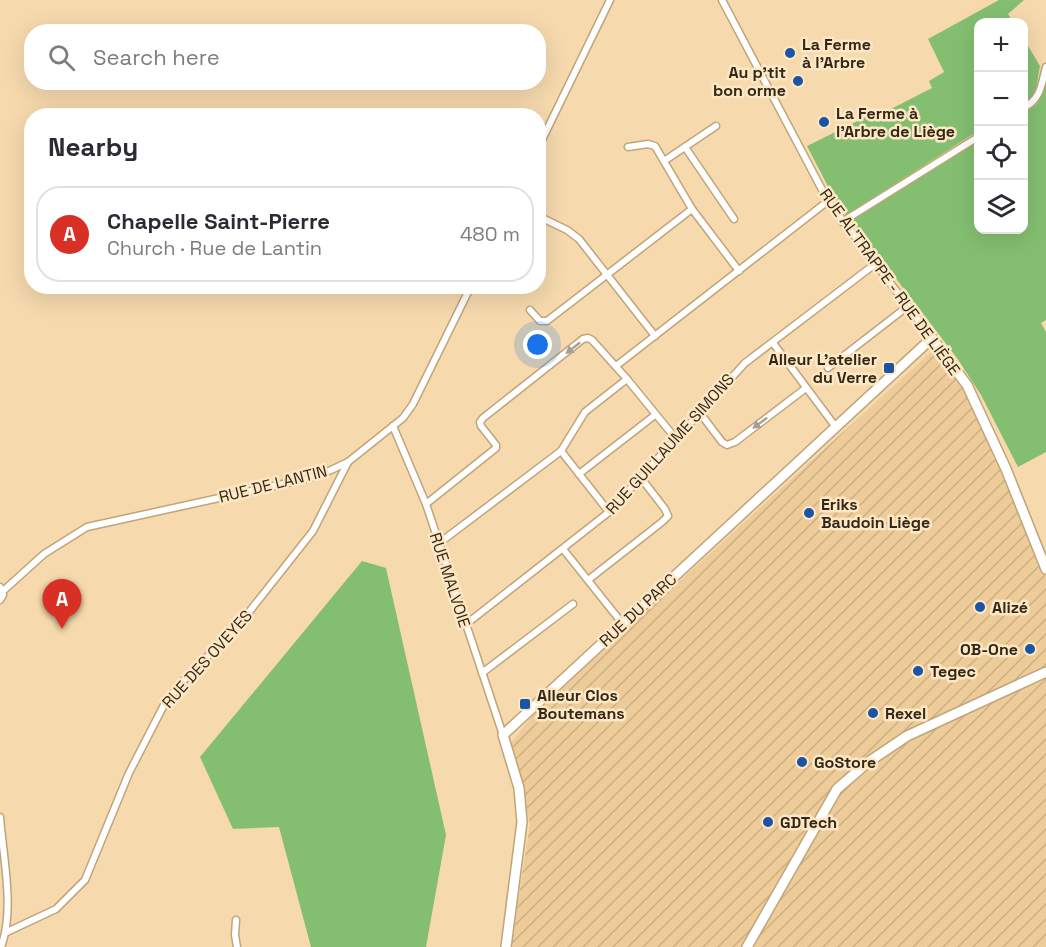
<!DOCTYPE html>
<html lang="en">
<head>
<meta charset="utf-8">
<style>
	body { margin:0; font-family:"Space Grotesk",sans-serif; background:#f7f7f7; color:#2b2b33 }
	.controls { position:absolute; right:18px; top:18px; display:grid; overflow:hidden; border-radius:12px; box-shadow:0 6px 24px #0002 }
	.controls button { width:54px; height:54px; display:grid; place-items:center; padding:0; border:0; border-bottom:2px solid #e1e1e2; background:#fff; color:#2b2b33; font:30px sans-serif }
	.you { position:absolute; left:538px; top:345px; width:21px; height:21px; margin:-15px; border:4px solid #fff; border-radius:50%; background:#1a73e8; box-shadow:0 0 0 9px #1a73e833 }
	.badge { display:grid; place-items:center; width:39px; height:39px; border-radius:50%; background:#d93025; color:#fff; font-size:20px; font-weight:700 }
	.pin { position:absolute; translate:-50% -50px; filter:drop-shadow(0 2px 3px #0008) }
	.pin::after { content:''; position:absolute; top:32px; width:21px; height:18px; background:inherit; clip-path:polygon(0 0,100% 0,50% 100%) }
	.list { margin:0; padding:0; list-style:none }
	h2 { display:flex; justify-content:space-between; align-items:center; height:78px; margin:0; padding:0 24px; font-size:26px }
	h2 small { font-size:20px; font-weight:400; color:#7c7c81 }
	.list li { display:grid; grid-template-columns:39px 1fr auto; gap:18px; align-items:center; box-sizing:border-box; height:96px; margin:0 12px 12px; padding:0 12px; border:2px solid #e1e1e2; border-radius:24px }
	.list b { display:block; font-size:22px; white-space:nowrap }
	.list p { margin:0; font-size:20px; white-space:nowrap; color:#7c7c81 }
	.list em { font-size:20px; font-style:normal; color:#7c7c81 }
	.icon { flex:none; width:33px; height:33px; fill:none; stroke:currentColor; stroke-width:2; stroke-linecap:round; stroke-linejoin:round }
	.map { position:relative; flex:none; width:1046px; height:947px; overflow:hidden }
	.search { position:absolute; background:#fff; box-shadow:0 6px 24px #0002; left:24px; top:24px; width:522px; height:66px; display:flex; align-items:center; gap:15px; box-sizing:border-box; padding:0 21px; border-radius:24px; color:#7c7c81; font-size:22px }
	.panel { position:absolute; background:#fff; box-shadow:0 6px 24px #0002; left:24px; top:108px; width:522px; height:186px; border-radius:24px }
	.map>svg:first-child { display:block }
</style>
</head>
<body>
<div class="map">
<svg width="1046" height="947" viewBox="0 0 1046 947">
	<defs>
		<pattern id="industrial-furrows" width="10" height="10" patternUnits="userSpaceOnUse" patternTransform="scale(1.5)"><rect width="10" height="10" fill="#edcc99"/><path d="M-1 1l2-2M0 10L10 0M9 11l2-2" fill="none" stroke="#ccaf83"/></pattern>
	</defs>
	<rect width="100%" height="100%" fill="#f6d9ad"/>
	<path fill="url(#industrial-furrows)" d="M933,350L967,389L1046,577V947H511L530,824L511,743L534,714Z"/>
	<g fill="#84bf71">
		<path d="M999,0H1024L1008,14L1013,22H978V131L846,215L833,196L807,146L882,109L885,112L932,88L929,81L944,72L928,39Z"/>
		<path d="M1024,39L1040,66L1035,95L1024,103Z"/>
		<path d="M1046,84V320L1041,323L1046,332V452L1018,467L981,395L957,358L851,220L978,141V230H1024V113L1037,104Z"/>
		<path d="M362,561L386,568L446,835L426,947H311L279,827L233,829L200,757Z"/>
	</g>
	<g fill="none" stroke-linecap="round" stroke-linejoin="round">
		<defs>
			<g id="street">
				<path d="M722,0L828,201L932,338"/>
				<path d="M1024,108C1041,98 1041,86 1046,67"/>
				<path d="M628,147L648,144L655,146L692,209L739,271"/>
				<path d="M685,147L734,219"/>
				<path d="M538,148L610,0"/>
				<path d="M664,161L716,126"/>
				<path d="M538,216L567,230L579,239L655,336"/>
				<path d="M842,222L978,137"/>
				<path d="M530,310L540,321H547L692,209"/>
				<path d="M773,343L835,426"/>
				<path d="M616,366L828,201"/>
				<path d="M828,368L908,306"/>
				<path d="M627,379L676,439"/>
				<path d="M700,413L722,442L727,445L735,442L806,388"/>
				<path d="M393,426L426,504L503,735"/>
				<path d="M561,451L609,512"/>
				<path d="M579,474L655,415"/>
				<path d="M426,504L496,448V445L481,426L480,422L483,418L583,339L588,338L592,340L627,379L585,412L561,451L438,544"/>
				<path d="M563,549L622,623"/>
				<path d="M588,580L662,522L668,516L665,509L641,478"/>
				<path d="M0,587L3,595L0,600"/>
				<path d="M3,591L44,554L87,527L310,478L331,470L348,462L403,418L413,404L471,286"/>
				<path d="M465,625L609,512L745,363L875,264"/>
				<path d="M482,673L573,604"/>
				<path d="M0,817C3,857 15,910 1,947"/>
				<path d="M236,920L235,935L237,947"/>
				<path d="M7,932L56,909L85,880L129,773L165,703L183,681L238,626L313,531L348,462"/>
			</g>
			<g id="secondary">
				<path d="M506,947L522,822L519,788L503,735L932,338L967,385L1006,469L1046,569"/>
				<path d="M747,947L837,789L867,763L907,736L1046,672"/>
			</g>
		</defs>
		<use href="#street" stroke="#c0a47a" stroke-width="9"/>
		<use href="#secondary" stroke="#c0a47a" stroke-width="12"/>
		<use href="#street" stroke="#fff" stroke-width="6"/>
		<use href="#secondary" stroke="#fff" stroke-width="9"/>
	</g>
	<defs><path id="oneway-solid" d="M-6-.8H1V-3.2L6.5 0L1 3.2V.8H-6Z" transform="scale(1.5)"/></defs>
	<g fill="#a39e97">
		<use href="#oneway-solid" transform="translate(573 348) rotate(142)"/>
		<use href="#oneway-solid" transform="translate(760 423) rotate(143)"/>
	</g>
	<g fill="#1b54a5" stroke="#fee7c4" stroke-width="2">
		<circle cx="790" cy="53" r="6"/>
		<circle cx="798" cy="81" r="6"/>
		<circle cx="824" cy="122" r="6"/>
		<rect x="883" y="362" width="12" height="12" rx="3"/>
		<circle cx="809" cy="513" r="6"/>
		<circle cx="980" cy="607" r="6"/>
		<circle cx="1030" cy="649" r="6"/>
		<circle cx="918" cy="671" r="6"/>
		<rect x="519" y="698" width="12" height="12" rx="3"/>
		<circle cx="873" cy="713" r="6"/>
		<circle cx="802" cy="762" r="6"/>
		<circle cx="768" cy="822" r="6"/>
	</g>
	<g text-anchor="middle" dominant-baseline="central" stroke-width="5" stroke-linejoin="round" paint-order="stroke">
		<g font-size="16" font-weight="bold" fill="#332817" stroke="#fee7c4" text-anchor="start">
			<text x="802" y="44">La Ferme<tspan x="802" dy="18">à l'Arbre</tspan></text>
			<text x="786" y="72" text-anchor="end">Au p'tit<tspan x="786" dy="18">bon orme</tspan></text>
			<text x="836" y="113">La Ferme à<tspan x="836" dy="18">l’Arbre de Liège</tspan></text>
			<text x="877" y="359" text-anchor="end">Alleur L'atelier<tspan x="877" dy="18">du Verre</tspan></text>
			<text x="821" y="504">Eriks<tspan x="821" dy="18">Baudoin Liège</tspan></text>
			<text x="992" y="607">Alizé</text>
			<text x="1018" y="649" text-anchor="end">OB-One</text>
			<text x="930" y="671">Tegec</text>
			<text x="537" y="695">Alleur Clos<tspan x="537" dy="18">Boutemans</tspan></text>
			<text x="885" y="713">Rexel</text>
			<text x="814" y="762">GoStore</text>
			<text x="780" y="822">GDTech</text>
		</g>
		<g font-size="16" fill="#332817" stroke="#fee7c4">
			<text transform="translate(890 282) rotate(54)">RUE AL'TRAPPE - RUE DE LIÈGE</text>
			<text transform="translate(670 444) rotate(-48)">RUE GUILLAUME SIMONS</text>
			<text transform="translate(273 484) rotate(-14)">RUE DE LANTIN</text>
			<text transform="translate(450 580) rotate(72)">RUE MALVOIE</text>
			<text transform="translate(638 610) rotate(-43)">RUE DU PARC</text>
			<text transform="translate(207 659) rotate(-48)">RUE DES OVEYES</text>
		</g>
	</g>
</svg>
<div class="controls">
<button>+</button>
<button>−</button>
<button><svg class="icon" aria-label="locate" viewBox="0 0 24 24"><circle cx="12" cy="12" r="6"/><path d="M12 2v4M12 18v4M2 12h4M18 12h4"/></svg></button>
<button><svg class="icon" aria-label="layers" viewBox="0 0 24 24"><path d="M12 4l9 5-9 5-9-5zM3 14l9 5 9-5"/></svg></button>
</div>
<div class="you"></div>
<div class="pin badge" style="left:62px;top:629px">A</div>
<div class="search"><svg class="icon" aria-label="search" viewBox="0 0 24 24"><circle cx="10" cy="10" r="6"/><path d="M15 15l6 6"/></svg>Search here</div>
<section class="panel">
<h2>Nearby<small></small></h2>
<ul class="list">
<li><span class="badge">A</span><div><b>Chapelle Saint-Pierre</b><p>Church · Rue de Lantin</p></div><em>480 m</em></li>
</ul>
</section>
</div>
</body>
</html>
